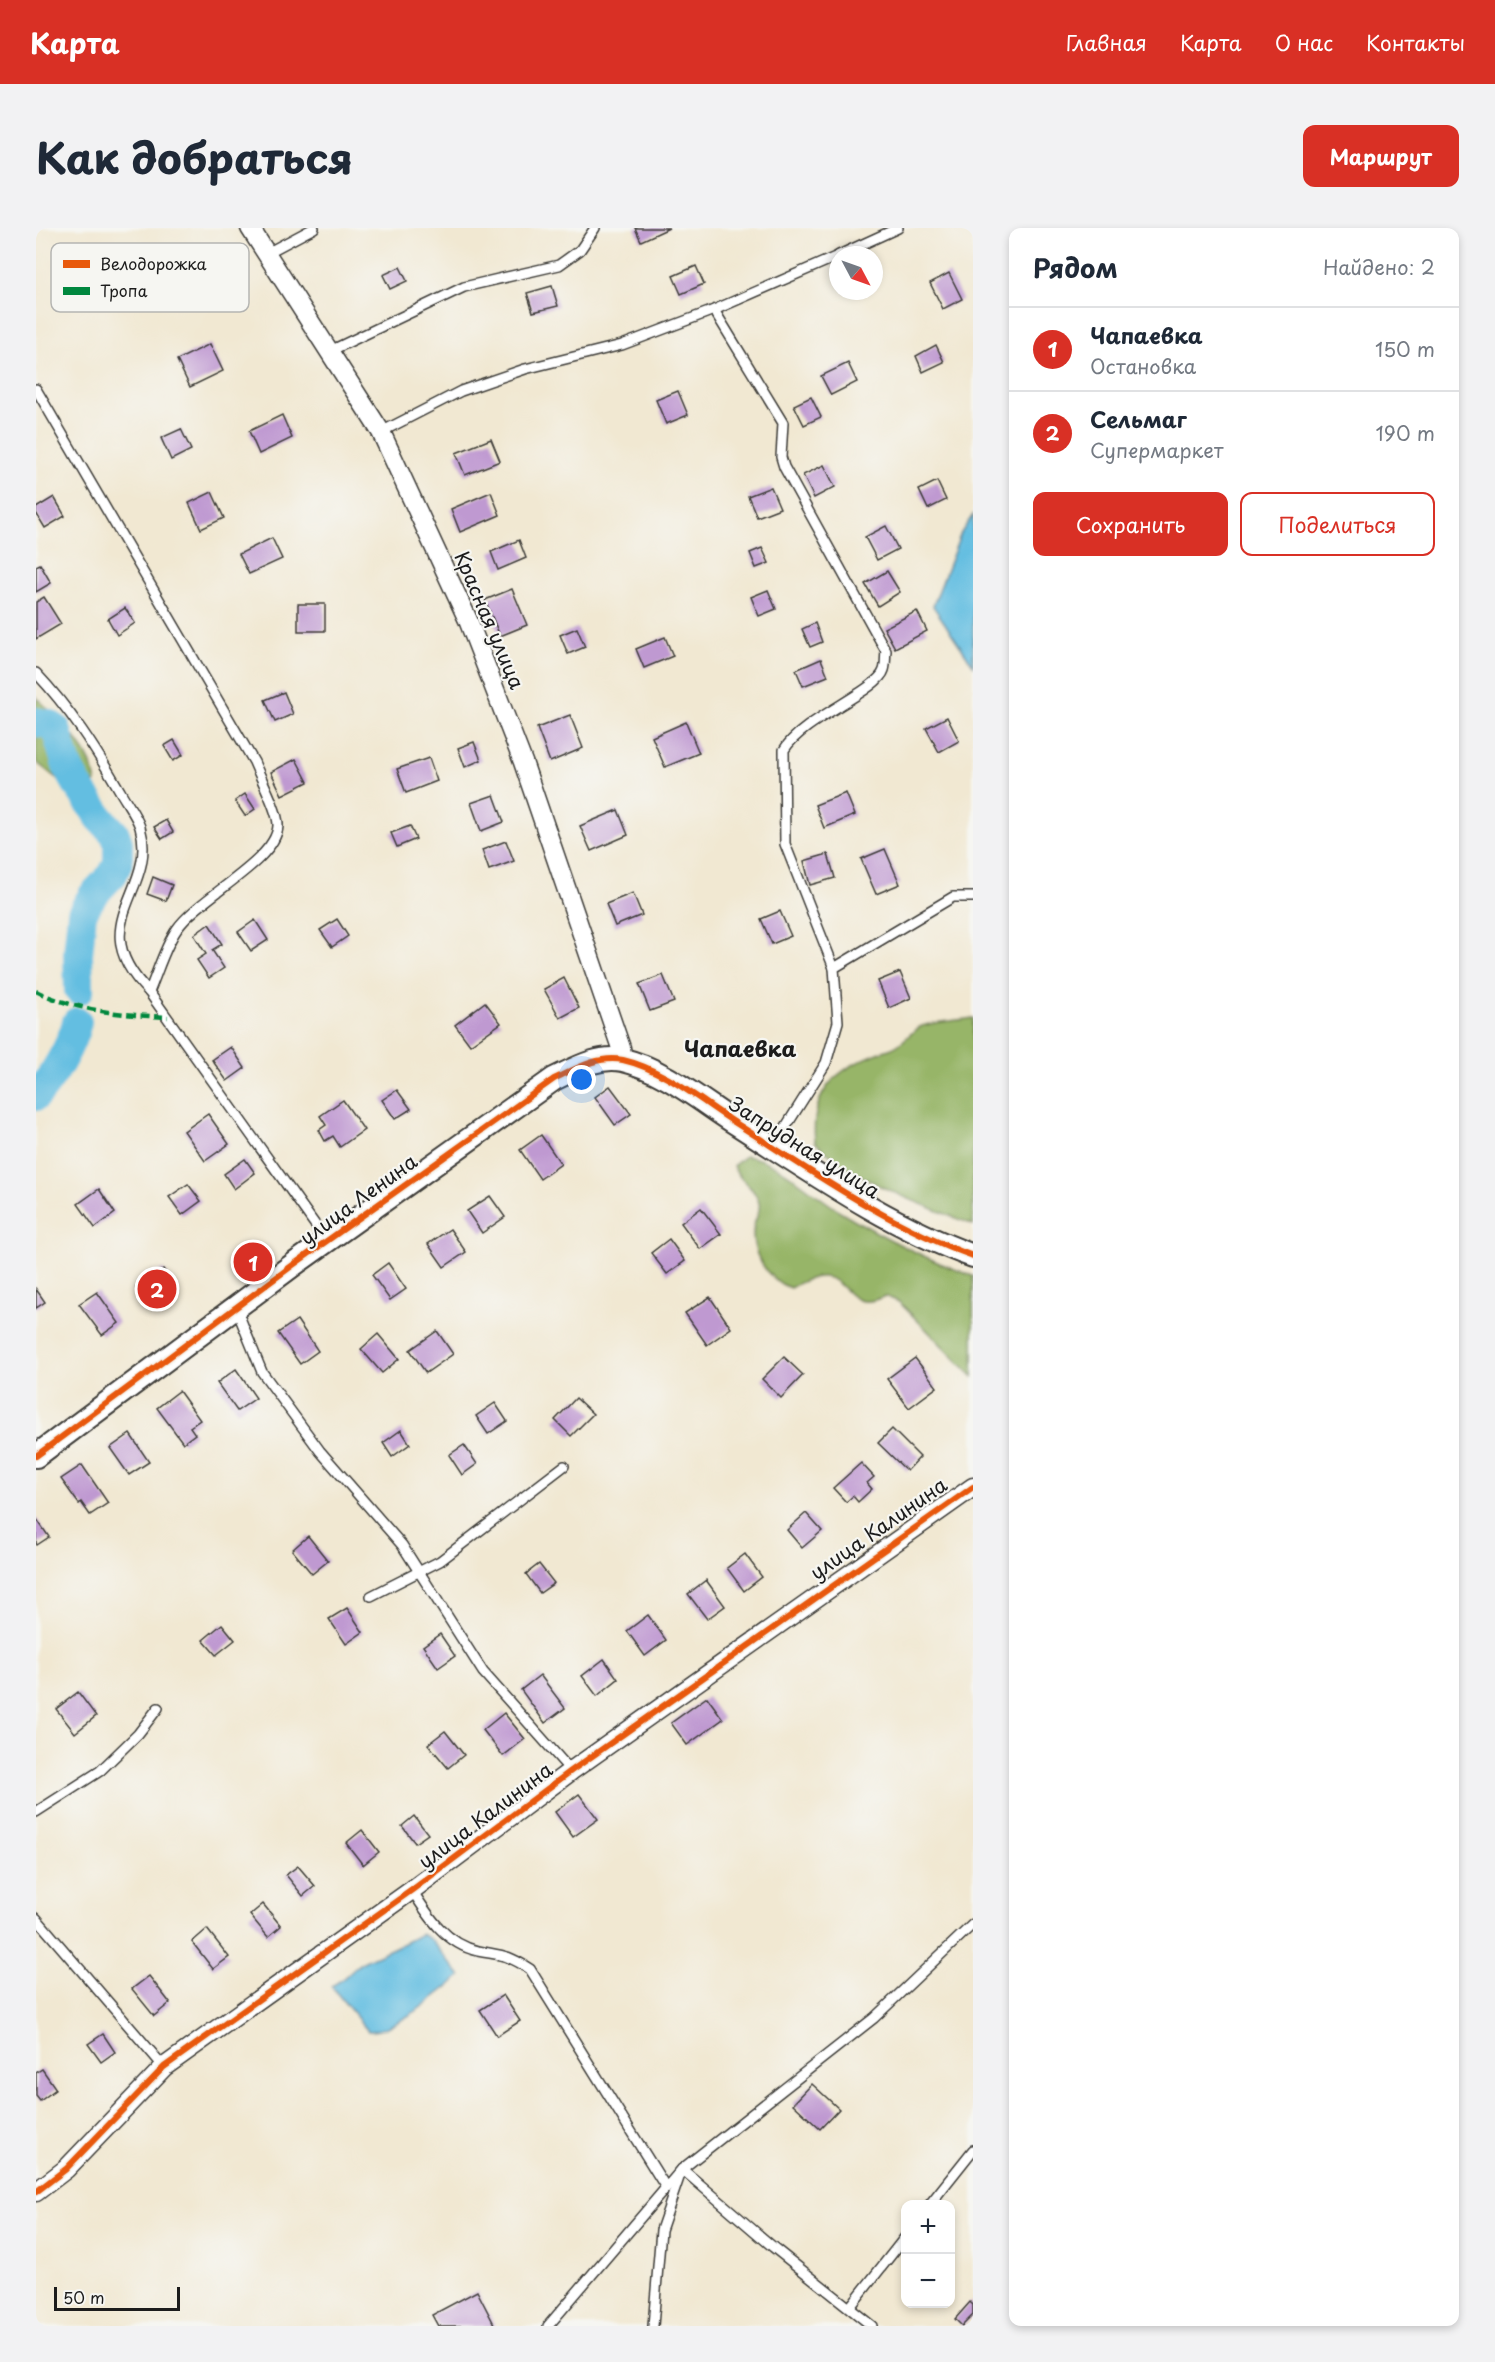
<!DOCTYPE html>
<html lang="ru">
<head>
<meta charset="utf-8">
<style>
	body { margin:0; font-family:"Playpen Sans",sans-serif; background:#f2f2f3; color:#1f2937 }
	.controls { position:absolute; right:18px; bottom:18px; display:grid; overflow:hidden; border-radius:12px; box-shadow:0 3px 9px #0003 }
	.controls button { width:54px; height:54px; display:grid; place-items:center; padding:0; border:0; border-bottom:2px solid #e0e1e3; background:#fff; color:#1f2937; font:30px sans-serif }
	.compass { position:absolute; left:793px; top:18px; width:54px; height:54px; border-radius:50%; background:#fff; box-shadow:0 3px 9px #0003; rotate:131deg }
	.scale { position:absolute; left:18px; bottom:15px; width:126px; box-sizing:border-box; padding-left:6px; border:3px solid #1c1c1c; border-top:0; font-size:16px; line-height:21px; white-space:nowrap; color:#1c1c1c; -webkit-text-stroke:4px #f6f6f2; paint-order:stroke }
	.you { position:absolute; left:546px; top:852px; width:21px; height:21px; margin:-15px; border:4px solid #fff; border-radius:50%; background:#1a73e8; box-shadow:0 0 0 9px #1a73e833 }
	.badge { display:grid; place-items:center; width:39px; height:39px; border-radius:50%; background:#d93025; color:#fff; font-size:20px; font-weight:700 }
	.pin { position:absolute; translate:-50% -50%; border:3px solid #fff; box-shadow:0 2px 6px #0006 }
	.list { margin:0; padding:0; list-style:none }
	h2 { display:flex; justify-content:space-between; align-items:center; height:78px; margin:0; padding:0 24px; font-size:26px }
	h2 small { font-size:20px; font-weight:400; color:#747a83 }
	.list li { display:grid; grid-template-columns:39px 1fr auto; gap:18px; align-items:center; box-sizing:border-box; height:84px; padding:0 24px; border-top:2px solid #e0e1e3 }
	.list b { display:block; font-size:22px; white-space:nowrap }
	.list p { margin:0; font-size:20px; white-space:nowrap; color:#747a83 }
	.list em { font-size:20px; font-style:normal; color:#747a83 }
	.actions { display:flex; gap:12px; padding:18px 24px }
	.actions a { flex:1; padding:14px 0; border:2px solid #d93025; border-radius:12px; text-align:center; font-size:21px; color:#d93025 }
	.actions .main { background:#d93025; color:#fff }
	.map { position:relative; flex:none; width:937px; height:2098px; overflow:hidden; border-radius:12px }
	header { display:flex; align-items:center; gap:36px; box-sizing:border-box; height:84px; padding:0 30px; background:#d93025; color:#fff }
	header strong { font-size:28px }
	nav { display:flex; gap:33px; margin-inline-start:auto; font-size:21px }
	.intro { display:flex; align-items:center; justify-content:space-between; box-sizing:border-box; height:144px; padding:0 36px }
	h1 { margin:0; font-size:42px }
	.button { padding:15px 27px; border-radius:12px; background:#d93025; color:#fff; font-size:21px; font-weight:700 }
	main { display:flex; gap:36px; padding:0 36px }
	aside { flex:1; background:#fff; border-radius:12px; box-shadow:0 3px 9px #0003 }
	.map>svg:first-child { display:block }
</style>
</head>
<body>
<header>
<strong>Карта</strong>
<nav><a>Главная</a><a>Карта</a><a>О нас</a><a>Контакты</a></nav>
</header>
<div class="intro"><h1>Как добраться</h1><a class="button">Маршрут</a></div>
<main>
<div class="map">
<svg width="937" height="2098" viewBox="0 0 937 2098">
	<rect width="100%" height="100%" fill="#f6f6f2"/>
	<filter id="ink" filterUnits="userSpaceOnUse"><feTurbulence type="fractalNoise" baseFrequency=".0167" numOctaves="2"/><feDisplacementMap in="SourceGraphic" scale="12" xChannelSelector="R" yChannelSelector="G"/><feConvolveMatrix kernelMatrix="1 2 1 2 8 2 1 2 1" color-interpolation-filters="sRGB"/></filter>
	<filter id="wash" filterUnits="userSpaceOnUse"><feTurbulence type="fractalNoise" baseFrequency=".008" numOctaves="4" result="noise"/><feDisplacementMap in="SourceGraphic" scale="24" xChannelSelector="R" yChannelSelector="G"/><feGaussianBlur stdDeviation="1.35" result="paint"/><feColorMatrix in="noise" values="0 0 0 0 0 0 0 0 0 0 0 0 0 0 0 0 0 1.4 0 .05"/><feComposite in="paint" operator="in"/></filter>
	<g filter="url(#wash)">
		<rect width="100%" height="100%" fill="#f1e8d2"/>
		<g fill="#97b567" stroke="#5a6842" stroke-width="1.5">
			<path d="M0,469C24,494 55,519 60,554L45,563L29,557L0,534Z"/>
			<path d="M937,790V997C884,975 821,955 779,914C773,857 808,836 856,820C867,816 875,803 886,798C901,793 921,793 937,790Z"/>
			<path d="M709,928C744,932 774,965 804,983C845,1008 891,1032 937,1048V1149L863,1074L849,1068C799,1092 817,1023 754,1060C730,1051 713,1023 718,997C720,989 725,982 723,975C719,958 703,954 697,938Z"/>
		</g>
		<g fill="#64bee1" stroke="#406d7e" stroke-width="1.5">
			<path d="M937,287V437L897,378L925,305Z"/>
			<path d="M385,1706L394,1711L425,1748C404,1765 358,1805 332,1803L295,1758C308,1753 314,1742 325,1735C345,1725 366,1717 385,1706Z"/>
		</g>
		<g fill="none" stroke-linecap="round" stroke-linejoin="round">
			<g stroke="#64bee1" stroke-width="30">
				<path d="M0,494L12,496L20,501L31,538L41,556L64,590L79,606L82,615V634L77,646L57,667L46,685L42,726L43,762"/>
				<path d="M0,868C17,849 35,819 41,794"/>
			</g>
		</g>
		<g id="blocks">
			<g fill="#bf99d1">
				<path d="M599,0H633L605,13Z"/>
				<path d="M660,38L668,56L645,66L637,48Z"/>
				<path d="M364,39L371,53L354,61L347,47Z"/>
				<path d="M913,45L926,71L907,81L894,55Z"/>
				<path d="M516,58L522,78L497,84L491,65Z"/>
				<path d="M174,116L187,143L154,159L141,132Z"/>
				<path d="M900,117L908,134L887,144L880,128Z"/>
				<path d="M812,135L821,154L795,167L785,148Z"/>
				<path d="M642,163L652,187L630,196L620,172Z"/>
				<path d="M775,169L785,189L768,197L758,177Z"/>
				<path d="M246,187L256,210L223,226L213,203Z"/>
				<path d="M145,201L155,222L135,232L125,210Z"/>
				<path d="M455,211L464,233L429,247L420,225Z"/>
				<path d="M788,237L799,259L778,270L767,247Z"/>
				<path d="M901,253L910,272L892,281L883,262Z"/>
				<path d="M735,259L744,280L721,289L712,268Z"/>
				<path d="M176,264L188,290L165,301L153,275Z"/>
				<path d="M455,264L464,287L424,304L415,281Z"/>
				<path d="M18,269L29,288L9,300L0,285V280Z"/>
				<path d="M850,298L862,321L841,332L829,309Z"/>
				<path d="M236,310L246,331L213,346L203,326Z"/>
				<path d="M483,312L490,330L462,342L455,324Z"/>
				<path d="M726,320L733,335L720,340L714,325Z"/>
				<path d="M4,336L15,355L0,364V338Z"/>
				<path d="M851,343L864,364L842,378L829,356Z"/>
				<path d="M476,361L491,397L464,408L449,372Z"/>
				<path d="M732,362L740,381L723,388L715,369Z"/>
				<path d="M8,369L25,396L0,411V374Z"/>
				<rect x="262" y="376" width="27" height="27"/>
				<path d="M89,380L99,395L81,407L72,391Z"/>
				<path d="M881,383L891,403L859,420L848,400Z"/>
				<path d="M779,395L786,414L774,419L766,401Z"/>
				<path d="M541,400L549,419L532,426L524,407Z"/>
				<path d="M629,409L637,428L608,440L600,421Z"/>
				<path d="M785,431L792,448L767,458L760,442Z"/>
				<path d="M248,464L257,486L239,494L229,472Z"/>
				<path d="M534,487L547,520L514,534L501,500Z"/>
				<path d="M911,489L923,513L903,524L890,500Z"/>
				<path d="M650,494L663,525L629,539L616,509Z"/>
				<path d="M138,512L147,527L137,533L128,518Z"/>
				<path d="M438,514L445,532L429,539L422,520Z"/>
				<path d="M393,530L401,553L370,565L361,541Z"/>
				<path d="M260,531L272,554L246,567L235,544Z"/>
				<path d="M810,565L819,587L788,600L779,577Z"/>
				<path d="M209,566L219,581L209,588L199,573Z"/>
				<path d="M458,567L468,594L445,603L435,575Z"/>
				<path d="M582,582L592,607L555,623L544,598Z"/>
				<path d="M130,592L137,604L126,611L118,599Z"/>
				<path d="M374,598L380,611L361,619L355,605Z"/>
				<path d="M470,613L478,633L453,642L446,622Z"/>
				<path d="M849,621L864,656L840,666L825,631Z"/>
				<path d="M792,626L799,650L774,657L768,633Z"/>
				<path d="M117,649L136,657L130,673L111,666Z"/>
				<path d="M597,665L606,687L579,698L570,676Z"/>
				<path d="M744,683L755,708L736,716L725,691Z"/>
				<path d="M301,691L312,708L296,719L284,702Z"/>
				<path d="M219,692L232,712L215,723L202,704Z"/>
				<path d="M173,696L186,716L176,722L188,740L173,750L161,732L170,726L158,707Z"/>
				<path d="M864,744L875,770L853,780L842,753Z"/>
				<path d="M627,747L638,774L614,783L603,756Z"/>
				<path d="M528,750L543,780L524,790L508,761Z"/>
				<path d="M449,774L465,795L434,817L419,797Z"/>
				<path d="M195,819L209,840L191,853L176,832Z"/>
				<path d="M574,858L595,886L579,897L559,869Z"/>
				<path d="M361,862L375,881L359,891L346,872Z"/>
				<path d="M307,872L328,902L304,919L297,908L289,913L283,902L290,897L284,888Z"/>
				<path d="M172,886L193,916L169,933L148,903Z"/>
				<path d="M505,907L525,936L504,951L484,922Z"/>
				<path d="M209,931L219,945L198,961L188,946Z"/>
				<path d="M152,956L165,973L146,987L133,969Z"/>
				<path d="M63,961L79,985L59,1000L42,976Z"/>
				<path d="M454,968L469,989L446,1005L431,983Z"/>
				<path d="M665,980L685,1006L664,1021L645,995Z"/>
				<path d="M414,1001L430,1024L408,1039L392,1016Z"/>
				<path d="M633,1011L649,1033L631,1046L615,1025Z"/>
				<path d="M352,1035L370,1061L354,1072L336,1047Z"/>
				<path d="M127,1041L142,1063L114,1081L100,1060Z"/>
				<path d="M0,1061L9,1074L0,1080Z"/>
				<path d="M61,1064L83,1095L66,1107L43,1076Z"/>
				<path d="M674,1069L695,1100L671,1117L649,1085Z"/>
				<path d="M261,1092L282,1123L264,1136L242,1105Z"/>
				<path d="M401,1103L417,1126L390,1145L374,1122Z"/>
				<path d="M342,1106L363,1131L346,1145L325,1121Z"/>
				<path d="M748,1129L767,1147L745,1170L726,1151Z"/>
				<path d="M879,1130L901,1159L873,1180L851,1151Z"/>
				<path d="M200,1141L220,1170L201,1183L181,1155Z"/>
				<path d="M143,1163L164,1192L154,1199L159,1206L147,1215L121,1180Z"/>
				<path d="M540,1170L557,1186L535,1208L519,1192Z"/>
				<path d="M459,1175L471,1193L452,1206L440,1188Z"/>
				<path d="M856,1201L884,1229L871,1243L842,1215Z"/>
				<path d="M365,1202L374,1216L356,1229L347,1215Z"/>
				<path d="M94,1206L113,1234L93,1247L74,1220Z"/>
				<path d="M428,1217L441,1236L426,1247L413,1227Z"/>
				<path d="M825,1235L838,1249L831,1255L836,1261L822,1274L817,1268L810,1274L797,1260Z"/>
				<path d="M46,1237L72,1275L54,1287L45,1274L43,1276L25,1251Z"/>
				<path d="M770,1285L786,1303L766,1320L751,1302Z"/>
				<path d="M0,1290L13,1309L1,1317L0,1315Z"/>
				<path d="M272,1308L292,1333L276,1346L256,1322Z"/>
				<path d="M709,1326L726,1349L708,1363L691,1340Z"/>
				<path d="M503,1336L518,1355L504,1365L490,1346Z"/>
				<path d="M670,1352L689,1378L671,1391L652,1366Z"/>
				<path d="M311,1380L327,1404L310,1416L293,1391Z"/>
				<path d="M612,1387L630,1412L609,1428L591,1403Z"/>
				<path d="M186,1396L199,1412L180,1427L167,1412Z"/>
				<path d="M404,1406L419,1428L402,1440L387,1418Z"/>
				<path d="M568,1431L582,1451L561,1468L546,1448Z"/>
				<path d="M504,1447L529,1480L509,1495L485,1462Z"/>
				<path d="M42,1464L60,1488L39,1505L20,1481Z"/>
				<path d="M671,1469L687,1491L651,1517L635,1495Z"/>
				<path d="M468,1485L489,1511L467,1528L447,1502Z"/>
				<path d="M409,1503L428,1527L412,1540L392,1516Z"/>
				<path d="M543,1566L562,1591L537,1609L519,1584Z"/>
				<path d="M378,1588L392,1606L379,1615L366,1598Z"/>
				<path d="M326,1602L343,1624L327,1637L310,1615Z"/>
				<path d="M262,1638L279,1658L267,1668L250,1647Z"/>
				<path d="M227,1676L245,1698L232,1709L214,1687Z"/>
				<path d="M171,1701L193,1729L177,1741L156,1714Z"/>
				<path d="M113,1748L134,1775L118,1788L96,1761Z"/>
				<path d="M467,1767L484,1793L461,1808L444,1782Z"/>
				<path d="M67,1806L79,1824L65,1834L52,1816Z"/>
				<path d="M6,1841L20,1861L4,1873L0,1868V1845Z"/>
				<path d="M776,1856L803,1881L784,1901L757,1876Z"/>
				<path d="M441,2063L459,2098H402L396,2087Z"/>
				<path d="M934,2074L937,2077V2087L926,2098L919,2091Z"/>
			</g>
		</g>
	</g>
	<g filter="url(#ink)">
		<use href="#blocks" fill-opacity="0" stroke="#3c3b37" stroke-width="1.5"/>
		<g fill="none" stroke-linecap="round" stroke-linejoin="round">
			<defs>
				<g id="service">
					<path d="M231,25L278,0"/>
					<path d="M803,27L862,0"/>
					<path d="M678,82L747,195L745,229L748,239L850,423C849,429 850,436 848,442C842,463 766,491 748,522L749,616L798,740"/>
					<path d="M294,123L428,59L523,37L544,22L559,0"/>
					<path d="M0,161L218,534C224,549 243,584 242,598C240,633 163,669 141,701C129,718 122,743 113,764"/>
					<path d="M345,204L425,163L489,141L586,117L678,82L802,28"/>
					<path d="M0,445C34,481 59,520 84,563C90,574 100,587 104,599C123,663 44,695 113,764L290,1012"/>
					<path d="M737,919L790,835L802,794L798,740L917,669H937"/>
					<path d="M200,1080L226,1144L284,1223L366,1317L447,1444L535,1543"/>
					<path d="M335,1368L404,1333L528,1238"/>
					<path d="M0,1584L64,1543L102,1506L122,1480"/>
					<path d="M376,1662C392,1688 410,1716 442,1723C468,1728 470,1726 494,1741L629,1958"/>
					<path d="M0,1690L128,1839"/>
					<path d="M894,1976L937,1922"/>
					<path d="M814,2079L870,2008"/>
					<path d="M512,2098L646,1941L838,1790L937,1696"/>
					<path d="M617,2098L625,2002L646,1941L737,2019L836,2098"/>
				</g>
				<g id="minor">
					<path d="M214,0L345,204L432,392L487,534L585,820L587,832"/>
					<path d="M0,1964L30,1941L128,1839L376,1662L535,1543L937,1259"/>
				</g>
				<path id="tertiary" d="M0,1228L257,1037L518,851C539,841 562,827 587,832C627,841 665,873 698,894C775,943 851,997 937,1028"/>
			</defs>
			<use href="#service" stroke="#3c3b37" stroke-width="12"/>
			<use href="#minor" stroke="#3c3b37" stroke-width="21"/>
			<use href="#tertiary" stroke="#3c3b37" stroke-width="26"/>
			<use href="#service" stroke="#fff" stroke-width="9"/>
			<use href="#minor" stroke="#fff" stroke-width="18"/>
			<use href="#tertiary" stroke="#fff" stroke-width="22"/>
			<path stroke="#00873e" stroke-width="4.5" stroke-dasharray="9 4.5" stroke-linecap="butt" d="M0,763C41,783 87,787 132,789"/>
			<defs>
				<g id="cycleway">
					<path d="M0,1228L257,1037L518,851C539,841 562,827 587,832C627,841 665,873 698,894C775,943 851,997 937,1028"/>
					<path d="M0,1964L30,1941L128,1839L376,1662L535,1543L937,1259"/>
				</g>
			</defs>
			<use href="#cycleway" stroke="#f6f6f2" stroke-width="10"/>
			<use href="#cycleway" stroke="#e8590c" stroke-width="6"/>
		</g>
	</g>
	<g text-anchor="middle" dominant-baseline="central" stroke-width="4.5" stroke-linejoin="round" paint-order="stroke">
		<g font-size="20" fill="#1c1c1c" stroke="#f6f6f2">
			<text transform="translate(454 392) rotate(67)">Красная улица</text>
			<text transform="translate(769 919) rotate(32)">Запрудная улица</text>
			<text transform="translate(322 971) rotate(-36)">улица Ленина</text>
			<text transform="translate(842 1300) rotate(-35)">улица Калинина</text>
			<text transform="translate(449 1587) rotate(-37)">улица Калинина</text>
		</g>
		<g font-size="22" font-weight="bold" fill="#1c1c1c" stroke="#f6f6f2">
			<text x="704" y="819">Чапаевка</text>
		</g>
	</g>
	<rect x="15" y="15" width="198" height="69" rx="9" fill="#f6f6f2" stroke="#b5b5b2" stroke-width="1.5"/>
	<rect x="27" y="32" width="27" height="8" fill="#e8590c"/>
	<rect x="27" y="59" width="27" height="8" fill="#00873e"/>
	<g font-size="16" fill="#1c1c1c">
		<text x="64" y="42">Велодорожка</text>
		<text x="64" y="69">Тропа</text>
	</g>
</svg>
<div class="controls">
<button>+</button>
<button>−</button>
</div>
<svg class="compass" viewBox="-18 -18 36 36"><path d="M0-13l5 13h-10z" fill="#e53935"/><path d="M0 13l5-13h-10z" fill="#747a83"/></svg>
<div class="scale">50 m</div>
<div class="you"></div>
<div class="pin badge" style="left:217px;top:1034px">1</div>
<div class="pin badge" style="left:121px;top:1061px">2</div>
</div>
<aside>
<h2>Рядом<small>Найдено: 2</small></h2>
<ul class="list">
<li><span class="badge">1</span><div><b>Чапаевка</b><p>Остановка</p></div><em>150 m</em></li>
<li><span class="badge">2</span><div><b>Сельмаг</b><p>Супермаркет</p></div><em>190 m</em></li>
</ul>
<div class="actions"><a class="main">Сохранить</a><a>Поделиться</a></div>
</aside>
</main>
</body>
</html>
